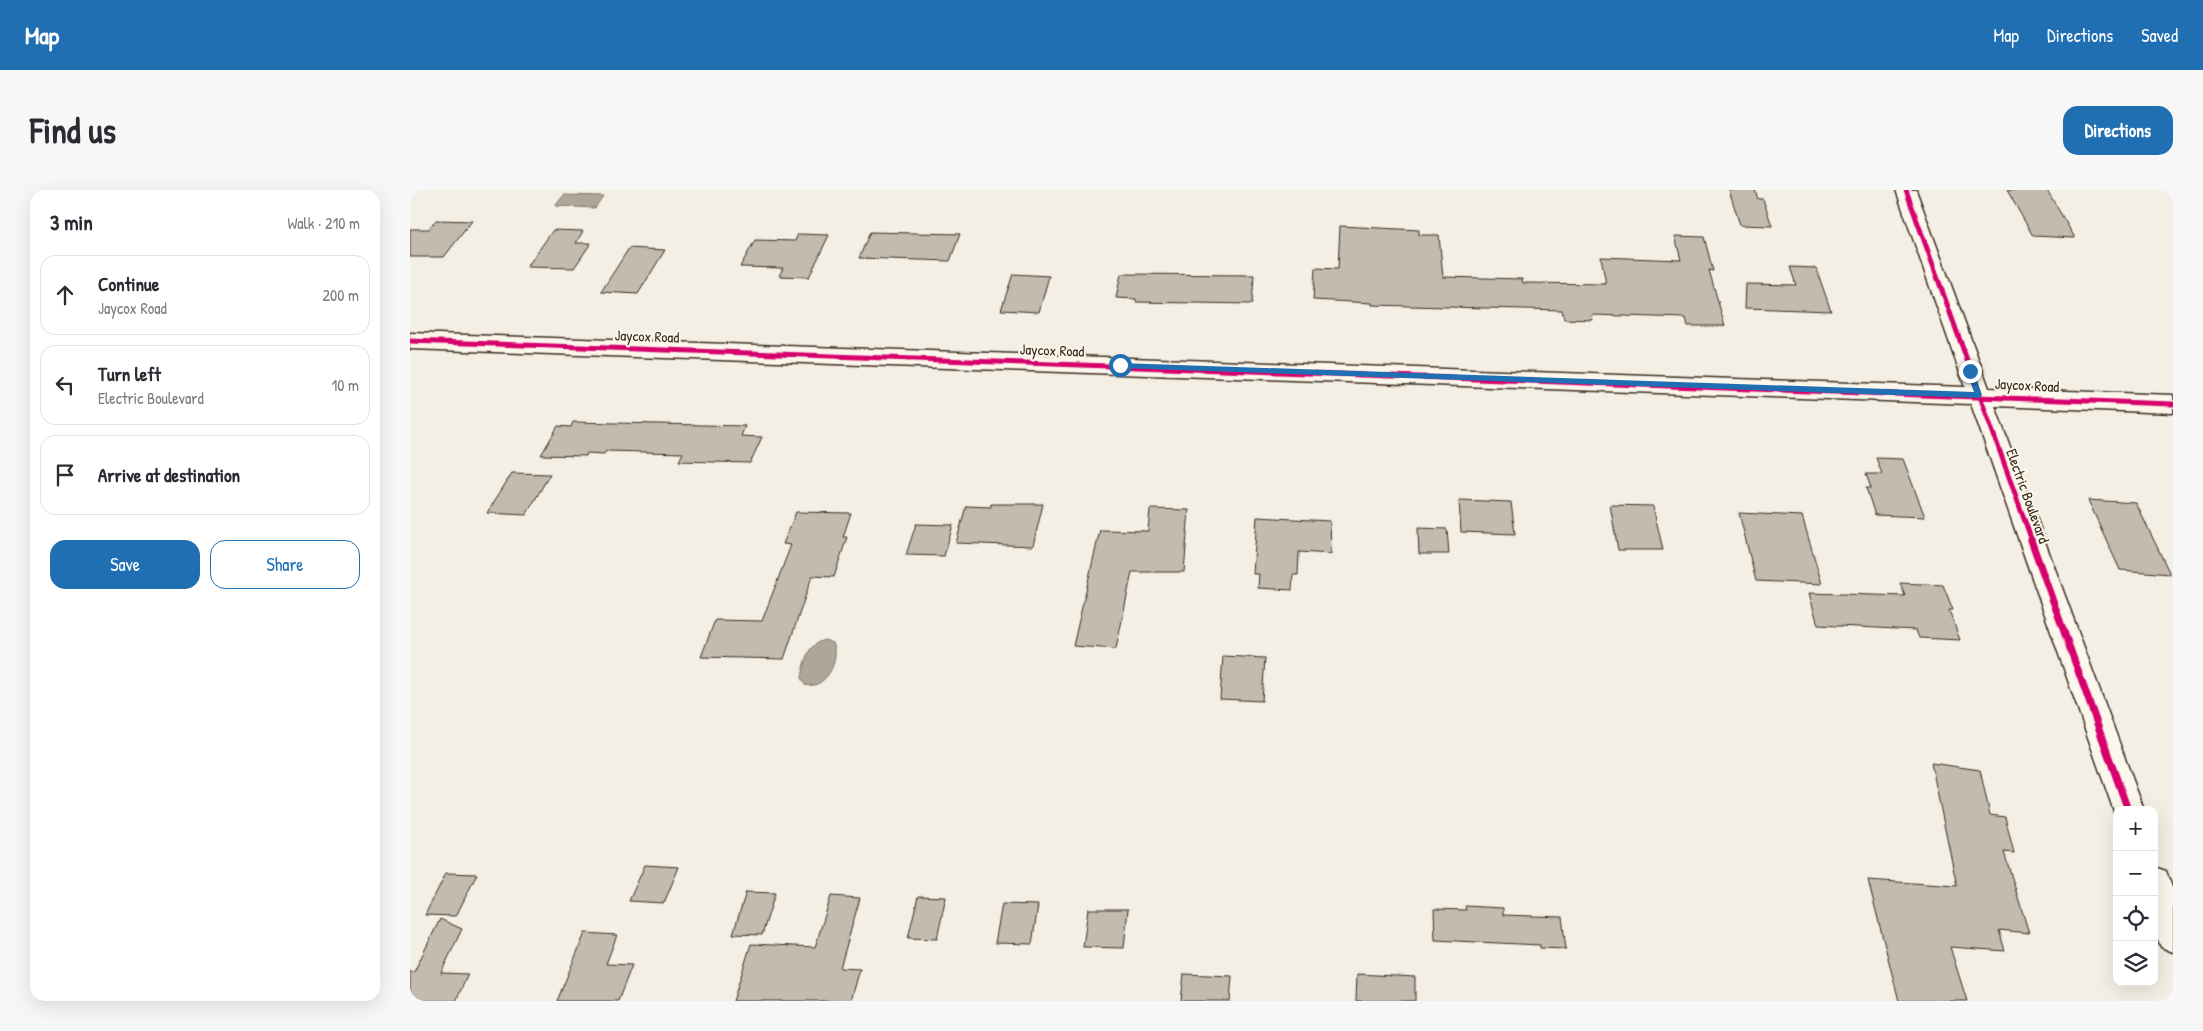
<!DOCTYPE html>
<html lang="en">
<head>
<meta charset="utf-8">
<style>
	body { margin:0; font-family:"Patrick Hand",sans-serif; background:#f7f7f7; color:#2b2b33 }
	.controls { position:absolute; right:15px; bottom:15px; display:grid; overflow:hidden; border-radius:10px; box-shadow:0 5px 20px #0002 }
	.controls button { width:45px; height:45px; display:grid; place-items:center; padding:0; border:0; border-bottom:1px solid #e1e1e2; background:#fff; color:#2b2b33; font:25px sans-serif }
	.stop { position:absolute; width:15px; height:15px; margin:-11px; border:4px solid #1f6fb2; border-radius:50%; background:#fff }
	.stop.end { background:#1f6fb2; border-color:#fff; box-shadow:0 1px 5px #0008 }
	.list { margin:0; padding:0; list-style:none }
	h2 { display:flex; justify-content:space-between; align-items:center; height:65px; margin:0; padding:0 20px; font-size:21px }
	h2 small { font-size:16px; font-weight:400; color:#7c7c81 }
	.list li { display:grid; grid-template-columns:32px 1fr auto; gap:15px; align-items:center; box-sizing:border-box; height:80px; margin:0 10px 10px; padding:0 10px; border:1px solid #e1e1e2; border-radius:15px }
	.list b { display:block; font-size:19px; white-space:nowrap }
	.list p { margin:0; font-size:16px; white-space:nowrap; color:#7c7c81 }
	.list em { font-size:16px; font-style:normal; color:#7c7c81 }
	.actions { display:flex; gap:10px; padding:15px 20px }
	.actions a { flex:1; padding:11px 0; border:1px solid #1f6fb2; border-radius:15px; text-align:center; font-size:18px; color:#1f6fb2 }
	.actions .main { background:#1f6fb2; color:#fff }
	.icon { flex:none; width:28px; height:28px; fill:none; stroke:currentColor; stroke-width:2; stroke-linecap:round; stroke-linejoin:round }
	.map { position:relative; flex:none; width:1763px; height:811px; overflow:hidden; border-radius:15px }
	header { display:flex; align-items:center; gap:30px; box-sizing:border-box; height:70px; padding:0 25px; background:#1f6fb2; color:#fff }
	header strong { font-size:24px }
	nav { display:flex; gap:28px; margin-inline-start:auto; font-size:18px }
	.intro { display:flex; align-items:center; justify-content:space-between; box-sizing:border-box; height:120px; padding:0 30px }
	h1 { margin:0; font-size:35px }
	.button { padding:12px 22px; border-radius:15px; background:#1f6fb2; color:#fff; font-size:18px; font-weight:700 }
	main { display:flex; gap:30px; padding:0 30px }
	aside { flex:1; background:#fff; border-radius:15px; box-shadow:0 5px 20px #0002 }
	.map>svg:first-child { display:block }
</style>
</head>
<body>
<header>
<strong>Map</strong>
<nav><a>Map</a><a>Directions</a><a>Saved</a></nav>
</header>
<div class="intro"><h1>Find us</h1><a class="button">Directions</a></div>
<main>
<aside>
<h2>3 min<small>Walk · 210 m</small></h2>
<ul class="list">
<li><svg class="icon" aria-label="ahead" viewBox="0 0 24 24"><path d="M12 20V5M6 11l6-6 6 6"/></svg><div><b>Continue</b><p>Jaycox Road</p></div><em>200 m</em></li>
<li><svg class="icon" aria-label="left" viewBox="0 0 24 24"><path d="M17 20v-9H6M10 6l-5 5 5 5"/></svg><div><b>Turn left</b><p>Electric Boulevard</p></div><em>10 m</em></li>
<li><svg class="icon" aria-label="arrive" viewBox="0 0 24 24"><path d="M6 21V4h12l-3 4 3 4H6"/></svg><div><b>Arrive at destination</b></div></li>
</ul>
<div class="actions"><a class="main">Save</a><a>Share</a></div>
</aside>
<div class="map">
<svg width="1763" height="811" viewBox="0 0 1763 811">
	<rect width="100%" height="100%" fill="#f3efe4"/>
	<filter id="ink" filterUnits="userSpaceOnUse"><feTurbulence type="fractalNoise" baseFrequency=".02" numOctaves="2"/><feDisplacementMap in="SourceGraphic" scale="10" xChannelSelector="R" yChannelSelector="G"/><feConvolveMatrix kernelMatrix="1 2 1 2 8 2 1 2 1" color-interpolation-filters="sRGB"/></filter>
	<g filter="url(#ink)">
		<g fill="#afa69a" stroke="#817468">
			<path d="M154,5L193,6L185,18L145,16Z"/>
			<path d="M415,450L423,453C431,469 416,500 395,495L391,488C394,473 397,453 415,450Z"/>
		</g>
		<g fill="#c3bbb0" stroke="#3b2a1e">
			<path d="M1319,0H1345L1348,9H1353L1362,36L1330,35Z"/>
			<path d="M1597,0H1637L1665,48L1623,46Z"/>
			<path d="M26,30L62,31L34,67H0V39H19Z"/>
			<path d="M930,36L1009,40V45H1029L1033,87L1112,89L1113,93L1196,94L1191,67L1271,70L1265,46L1294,47L1303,81L1299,80L1315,136H1278L1276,128L1182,125L1183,130L1154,129L1152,120L962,115V113L903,110L905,78L928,79Z"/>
			<path d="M143,40L173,41L166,53H181L164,78L117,77Z"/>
			<path d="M460,42L550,44L540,71L449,68Z"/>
			<path d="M388,44L419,45L399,87L369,86L373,78L330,77L345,50L385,51Z"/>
			<path d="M219,58L255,60L228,104L191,102Z"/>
			<path d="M1380,77L1406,78L1421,121L1335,118L1336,94L1386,95Z"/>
			<path d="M603,84L639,86L629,122L591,120Z"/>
			<path d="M711,84L844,85L842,114L726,112V109L706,108Z"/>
			<path d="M163,232L335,236L331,246L352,247L340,273L269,271L273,263L196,261L194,264L177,263L176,266L131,265L148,236L161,237Z"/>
			<path d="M1466,268L1493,269L1515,327L1465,325L1456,298H1461L1456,284H1472Z"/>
			<path d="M102,283L140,284L116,325L77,323Z"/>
			<path d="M1049,310L1101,312L1105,344L1051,342Z"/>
			<path d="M1678,310L1726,313L1760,384L1710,380Z"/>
			<path d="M581,314H633L623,356L546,353L556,316L581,317Z"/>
			<path d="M1200,315L1243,316L1253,360H1208Z"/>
			<path d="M740,319L779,320L774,382H722L706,459L663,456L690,340L738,341Z"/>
			<path d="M386,322L441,323L433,347H437L424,387L402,386L374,469L291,467L305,430L352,431L381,355L373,354Z"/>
			<path d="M1329,323L1392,326L1412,394L1346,391Z"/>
			<path d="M847,327L920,331L921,364L889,362L888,385H883L882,400L848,398L849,384H843Z"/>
			<path d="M506,334L543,335L534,366L496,365Z"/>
			<path d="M1008,338L1037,339L1039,364H1009Z"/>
			<path d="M1490,393L1533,395L1543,420H1539L1550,450L1509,448L1506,440L1408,435L1399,403L1495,406Z"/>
			<path d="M813,466L855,468L852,511L810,509Z"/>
			<path d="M1521,573L1570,580L1580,625L1595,627L1604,663L1594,662L1619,743L1589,740L1595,761L1540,757L1557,811H1489L1458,690L1547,696Z"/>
			<path d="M235,675L269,677L254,713L219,711Z"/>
			<path d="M36,683L67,684L46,726L15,725Z"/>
			<path d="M336,702L365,703L352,745L323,744Z"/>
			<path d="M421,706L450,708L430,778L450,779L441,811H323L341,754L405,757Z"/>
			<path d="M508,706L536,707L527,749L498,748Z"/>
			<path d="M592,714L628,715L622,754L585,753Z"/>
			<path d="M1055,716L1093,718V725L1152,727L1156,759L1130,758V755L1025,750L1024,719L1056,720Z"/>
			<path d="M678,719H718L714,758L673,757Z"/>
			<path d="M30,729L52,739L31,783L58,784L46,811H0V782H4Z"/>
			<path d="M175,743L207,745L196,774L222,775L208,811H147Z"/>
			<path d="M774,784L822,786L820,811H771Z"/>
			<path d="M947,784L1005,787V811H946Z"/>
		</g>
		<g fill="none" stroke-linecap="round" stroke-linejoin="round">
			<defs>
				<g id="tertiary">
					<path d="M1486,0H1506L1579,198L1763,205V223L1585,216L1734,620H1707V630L1561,214L0,159V143L1555,197Z"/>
					<path d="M1744,677L1756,681L1763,700V762L1751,757L1744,740Z"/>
				</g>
			</defs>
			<use href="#tertiary" stroke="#3b2a1e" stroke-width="3"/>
			<use href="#tertiary" fill="#fbf7ec" fill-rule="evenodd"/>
			<defs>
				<g id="cycleway-far1">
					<path d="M1496,0L1622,351"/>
					<path d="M0,151L1763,214"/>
				</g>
				<path id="cycleway" d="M1621,350L1718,620"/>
			</defs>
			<use href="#cycleway-far1" stroke="#fbf7ec" stroke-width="8"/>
			<use href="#cycleway" stroke="#fbf7ec" stroke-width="10"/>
			<use href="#cycleway-far1" stroke="#d6006c" stroke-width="5"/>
			<use href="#cycleway" stroke="#d6006c" stroke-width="7"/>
		</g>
	</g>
	<path fill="#1f6fb2" d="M710,173L1564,202L1557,181L1560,179L1564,181L1572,205L1569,208L710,178L706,175Z"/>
	<g text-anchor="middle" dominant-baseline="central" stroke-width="4" stroke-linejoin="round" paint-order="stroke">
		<g font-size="15" fill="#3b2a1e" stroke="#fbf7ec">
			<text transform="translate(237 146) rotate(2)">Jaycox Road</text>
			<text transform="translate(642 160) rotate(2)">Jaycox Road</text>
			<text transform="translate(1617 195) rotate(3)">Jaycox Road</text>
			<text transform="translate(1618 306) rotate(70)">Electric Boulevard</text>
		</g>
	</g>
</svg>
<div class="controls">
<button>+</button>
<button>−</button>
<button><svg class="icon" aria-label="locate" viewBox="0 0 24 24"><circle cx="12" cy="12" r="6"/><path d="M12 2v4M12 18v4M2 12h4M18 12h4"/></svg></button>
<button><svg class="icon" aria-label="layers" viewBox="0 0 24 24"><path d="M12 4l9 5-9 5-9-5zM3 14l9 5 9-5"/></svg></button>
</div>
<div class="stop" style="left:710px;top:175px"></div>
<div class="stop end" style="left:1560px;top:181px"></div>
</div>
</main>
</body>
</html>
